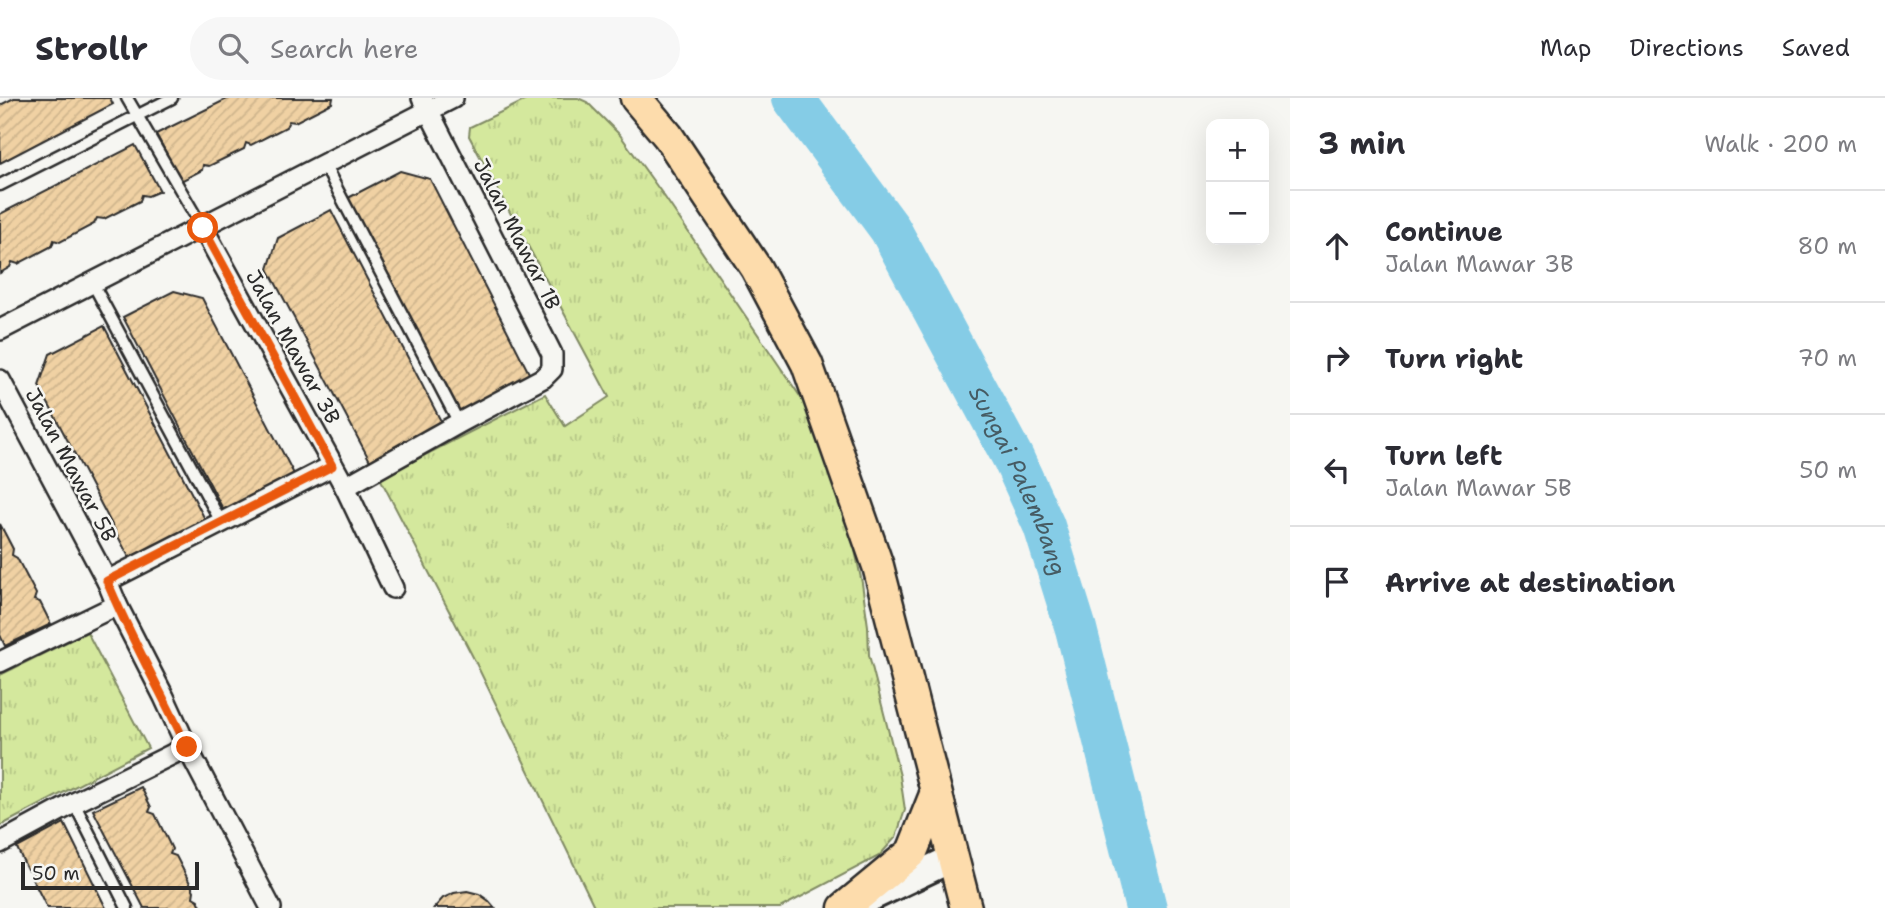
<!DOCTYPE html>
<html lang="en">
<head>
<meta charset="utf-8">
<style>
	body { margin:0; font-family:"Shantell Sans",sans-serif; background:#f7f7f7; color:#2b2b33 }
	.controls { position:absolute; right:21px; top:21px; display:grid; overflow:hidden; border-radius:14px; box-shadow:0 7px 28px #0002 }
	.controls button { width:63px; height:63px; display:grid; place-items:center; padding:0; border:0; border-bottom:2px solid #e1e1e2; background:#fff; color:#2b2b33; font:35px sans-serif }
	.scale { position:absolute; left:21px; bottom:18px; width:178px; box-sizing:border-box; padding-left:7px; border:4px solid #2b2b2b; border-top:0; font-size:19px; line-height:24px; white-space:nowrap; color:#2b2b2b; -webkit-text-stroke:5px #f6f6f2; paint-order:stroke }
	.stop { position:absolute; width:21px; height:21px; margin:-16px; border:5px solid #ea580c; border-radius:50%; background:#fff }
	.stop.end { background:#ea580c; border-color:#fff; box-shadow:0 2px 7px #0008 }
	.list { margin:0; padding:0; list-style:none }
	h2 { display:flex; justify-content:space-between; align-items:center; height:91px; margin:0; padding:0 28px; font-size:30px }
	h2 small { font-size:23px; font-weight:400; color:#7c7c81 }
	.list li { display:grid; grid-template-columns:46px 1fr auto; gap:21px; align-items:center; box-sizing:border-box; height:112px; padding:0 28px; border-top:2px solid #e1e1e2 }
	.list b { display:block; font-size:26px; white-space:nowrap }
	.list p { margin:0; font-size:23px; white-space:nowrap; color:#7c7c81 }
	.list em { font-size:23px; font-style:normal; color:#7c7c81 }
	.icon { flex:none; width:38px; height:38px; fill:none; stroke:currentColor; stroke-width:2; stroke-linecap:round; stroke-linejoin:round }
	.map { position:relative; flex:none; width:1290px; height:810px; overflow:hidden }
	header { display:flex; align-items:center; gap:42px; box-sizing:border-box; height:98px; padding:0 35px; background:#fff; border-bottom:2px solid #e1e1e2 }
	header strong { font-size:33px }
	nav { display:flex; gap:38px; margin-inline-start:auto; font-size:24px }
	.search { width:490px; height:63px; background:#f7f7f7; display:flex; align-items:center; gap:18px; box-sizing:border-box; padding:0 24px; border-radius:38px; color:#7c7c81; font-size:26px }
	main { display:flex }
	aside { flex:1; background:#fff }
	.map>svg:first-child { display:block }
</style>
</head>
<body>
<header>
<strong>Strollr</strong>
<div class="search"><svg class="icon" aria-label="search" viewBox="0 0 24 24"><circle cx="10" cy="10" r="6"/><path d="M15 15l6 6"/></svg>Search here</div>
<nav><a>Map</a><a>Directions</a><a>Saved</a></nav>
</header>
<main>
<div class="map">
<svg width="1290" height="810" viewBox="0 0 1290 810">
	<defs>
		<pattern id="grass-tufts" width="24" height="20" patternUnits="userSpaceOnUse" patternTransform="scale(1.75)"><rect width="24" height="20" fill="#d4e89d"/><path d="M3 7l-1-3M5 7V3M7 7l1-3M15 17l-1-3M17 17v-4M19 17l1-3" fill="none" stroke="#b6c787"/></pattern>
		<pattern id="building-hatch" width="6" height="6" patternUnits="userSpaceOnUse" patternTransform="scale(1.75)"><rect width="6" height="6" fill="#f0d1a3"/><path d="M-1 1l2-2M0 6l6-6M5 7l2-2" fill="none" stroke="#ceb48c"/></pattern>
	</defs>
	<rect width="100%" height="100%" fill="#f6f6f2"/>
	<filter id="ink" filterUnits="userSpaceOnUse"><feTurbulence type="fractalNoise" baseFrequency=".0143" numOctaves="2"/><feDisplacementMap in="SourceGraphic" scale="14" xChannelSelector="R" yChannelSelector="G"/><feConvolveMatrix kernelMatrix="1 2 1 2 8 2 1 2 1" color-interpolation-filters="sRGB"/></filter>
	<g filter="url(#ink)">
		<g fill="url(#grass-tufts)" stroke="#808a64" stroke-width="2">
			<path d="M530,0H578L587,4L620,37L664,98L810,313L849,424L862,485L868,528L869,557L900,678L905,712L896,739L879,758L780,810H595L474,561L380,380L545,296L565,328L609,299L469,38L470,29Z"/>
			<path d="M87,534L148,650L0,728V577Z"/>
		</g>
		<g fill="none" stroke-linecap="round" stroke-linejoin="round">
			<path stroke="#85cce6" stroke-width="42" id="s1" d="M793,0L890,131L1013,360L1044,428L1076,531L1146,810"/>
		</g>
		<g fill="url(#building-hatch)" stroke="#2b2b2b" stroke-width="2">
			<path d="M14,0H110L113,6L0,65V7Z"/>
			<path d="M229,0H333L332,5L295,24L289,23L286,29L251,47L246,45L244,51L209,68L203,67L202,72L181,83L156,36Z"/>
			<path d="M135,47L160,93L148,98L142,97L140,103L104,121L97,120L94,126L60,144L54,142L52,148L18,166L12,164L10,169L0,175V116Z"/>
			<path d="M400,73L430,81L532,281L461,318L348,100Z"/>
			<path d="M331,112L442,325L370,363L268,171L278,140Z"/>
			<path d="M174,193L202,200L295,378L225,415L123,219Z"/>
			<path d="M104,228L207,425L132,465L39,288L50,256Z"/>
			<path d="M0,426L13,451L12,457L17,460L36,496L34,502L40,504L51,526L5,548L0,537Z"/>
			<path d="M141,689L151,709L149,714L155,716L172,751L170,756L176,758L194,793L193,799L198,802L202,810H144L93,712Z"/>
			<path d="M64,725L106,810H47L31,778L33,772L27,771L17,750Z"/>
			<path d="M467,793L479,796L489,803L495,810H434L443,800L454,795Z"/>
		</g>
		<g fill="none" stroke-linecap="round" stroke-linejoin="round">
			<defs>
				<g id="service">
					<path d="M127,0L202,129"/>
					<path d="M324,66L459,325"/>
					<path d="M0,87L172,0"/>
					<path d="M92,184L221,424"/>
					<path d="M74,705L127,810"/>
				</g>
				<g id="minor">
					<path d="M203,130L345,389L393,490"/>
					<path d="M0,232L453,0"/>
					<path d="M0,282L107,483L117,507L164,599L187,649L271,810"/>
					<path d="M345,389L459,325L543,280L552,271V256L422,0"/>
					<path d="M107,483L332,368"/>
					<path d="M0,564L117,507"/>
					<path d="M0,745L74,705L187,649"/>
				</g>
				<path id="secondary" d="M863,803L953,760"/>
				<g id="primary">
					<path d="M636,0L668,38L756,170L807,266L878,468L966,810"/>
					<path d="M844,810L912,754L936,694"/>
				</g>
			</defs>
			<use href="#service" stroke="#2b2b2b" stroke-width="15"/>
			<use href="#minor" stroke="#2b2b2b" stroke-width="24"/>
			<use href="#secondary" stroke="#2b2b2b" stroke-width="32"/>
			<use href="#primary" stroke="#2b2b2b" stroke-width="35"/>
			<use href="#service" stroke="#f6f6f2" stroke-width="10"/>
			<use href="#minor" stroke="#f6f6f2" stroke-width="19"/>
			<use href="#secondary" stroke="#f6f6f2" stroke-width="26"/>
			<use href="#primary" stroke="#fddcac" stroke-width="30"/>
		</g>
	</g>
	<g fill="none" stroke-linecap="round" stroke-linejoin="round" filter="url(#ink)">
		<path stroke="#ea580c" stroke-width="9" d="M187,649C161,593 130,539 107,483L332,368L203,130"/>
	</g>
	<g text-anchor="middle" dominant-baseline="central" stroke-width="5" stroke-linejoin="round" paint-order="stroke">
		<g font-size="21" fill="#2b2b2b" stroke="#f6f6f2">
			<text transform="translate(517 136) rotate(63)">Jalan Mawar 1B</text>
			<text transform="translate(293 249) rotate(61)">Jalan Mawar 3B</text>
			<text transform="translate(71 367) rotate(62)">Jalan Mawar 5B</text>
		</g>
		<g font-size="23" font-style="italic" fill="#465b63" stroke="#f6f6f2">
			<text stroke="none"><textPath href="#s1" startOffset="446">Sungai Palembang</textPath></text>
		</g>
	</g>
</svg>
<div class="controls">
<button>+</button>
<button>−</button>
</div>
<div class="scale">50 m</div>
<div class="stop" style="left:203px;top:130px"></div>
<div class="stop end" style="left:187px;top:649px"></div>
</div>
<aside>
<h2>3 min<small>Walk · 200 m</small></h2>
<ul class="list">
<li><svg class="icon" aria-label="ahead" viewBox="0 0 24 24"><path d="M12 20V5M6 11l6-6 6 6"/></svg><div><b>Continue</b><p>Jalan Mawar 3B</p></div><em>80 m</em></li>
<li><svg class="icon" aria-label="right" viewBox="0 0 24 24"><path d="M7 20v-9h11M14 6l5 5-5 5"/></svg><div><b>Turn right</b></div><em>70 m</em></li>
<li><svg class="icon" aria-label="left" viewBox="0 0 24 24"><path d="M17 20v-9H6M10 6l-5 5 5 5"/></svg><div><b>Turn left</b><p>Jalan Mawar 5B</p></div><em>50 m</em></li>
<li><svg class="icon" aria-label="arrive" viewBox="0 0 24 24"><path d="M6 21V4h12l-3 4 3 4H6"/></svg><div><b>Arrive at destination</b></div></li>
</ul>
</aside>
</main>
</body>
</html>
